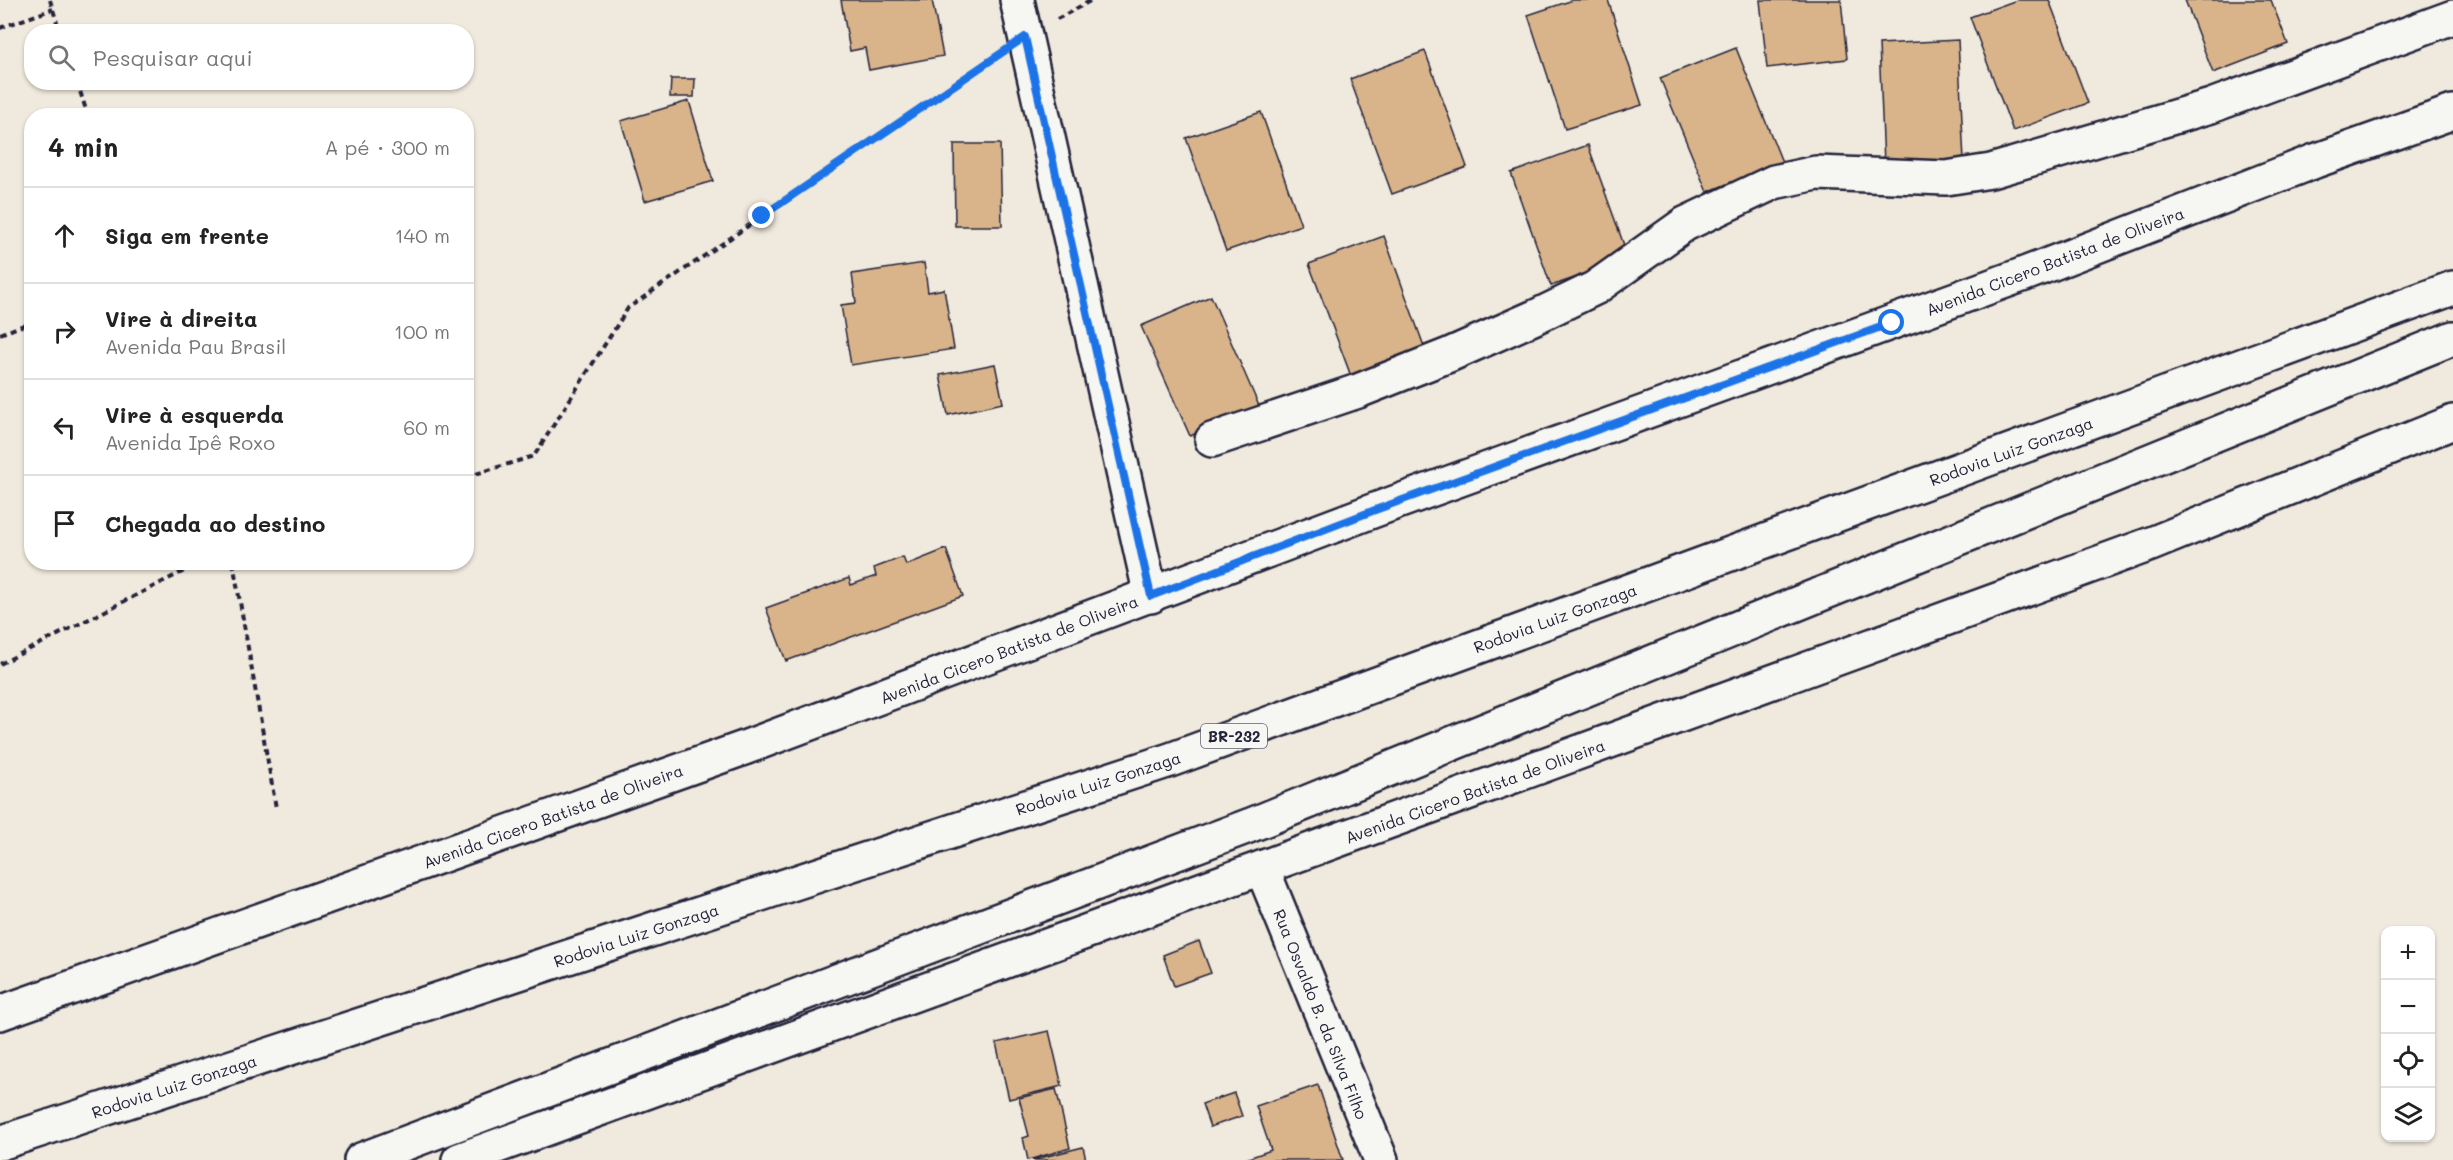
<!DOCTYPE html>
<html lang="pt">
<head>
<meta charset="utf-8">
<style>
	body { margin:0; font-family:Mali,sans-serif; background:#f6f6f6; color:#222 }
	.controls { position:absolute; right:18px; bottom:18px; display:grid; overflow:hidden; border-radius:12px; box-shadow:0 2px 4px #0004 }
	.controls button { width:54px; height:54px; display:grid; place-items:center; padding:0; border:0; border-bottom:2px solid #e0e0e0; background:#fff; color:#222; font:30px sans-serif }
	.stop { position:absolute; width:18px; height:18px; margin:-14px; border:4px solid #1a73e8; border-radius:50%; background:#fff }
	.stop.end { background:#1a73e8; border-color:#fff; box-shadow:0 2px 6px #0008 }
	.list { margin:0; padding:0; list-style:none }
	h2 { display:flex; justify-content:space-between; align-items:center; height:78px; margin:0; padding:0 24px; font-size:26px }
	h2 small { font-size:20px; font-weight:400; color:#767676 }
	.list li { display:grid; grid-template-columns:39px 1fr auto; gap:18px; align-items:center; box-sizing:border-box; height:96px; padding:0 24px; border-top:2px solid #e0e0e0 }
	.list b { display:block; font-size:22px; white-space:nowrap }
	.list p { margin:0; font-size:20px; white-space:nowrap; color:#767676 }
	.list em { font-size:20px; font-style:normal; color:#767676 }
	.icon { flex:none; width:33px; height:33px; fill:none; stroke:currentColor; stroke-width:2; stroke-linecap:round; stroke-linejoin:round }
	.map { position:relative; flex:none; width:2453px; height:1160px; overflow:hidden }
	.search { position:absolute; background:#fff; box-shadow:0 2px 4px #0004; left:24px; top:24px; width:450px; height:66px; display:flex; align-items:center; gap:15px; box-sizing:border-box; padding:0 21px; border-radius:24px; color:#767676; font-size:22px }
	.panel { position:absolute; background:#fff; box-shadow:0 2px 4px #0004; left:24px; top:108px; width:450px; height:462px; border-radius:24px }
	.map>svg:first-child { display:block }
</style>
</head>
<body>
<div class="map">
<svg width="2453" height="1160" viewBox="0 0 2453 1160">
	<rect width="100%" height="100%" fill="#f0e9dd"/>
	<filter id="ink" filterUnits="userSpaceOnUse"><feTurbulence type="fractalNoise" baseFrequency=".0167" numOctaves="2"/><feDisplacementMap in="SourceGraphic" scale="12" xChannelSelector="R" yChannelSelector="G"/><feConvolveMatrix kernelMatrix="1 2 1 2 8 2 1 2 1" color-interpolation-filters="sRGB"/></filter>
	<g filter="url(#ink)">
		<g fill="#d9b48a" stroke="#22223b" stroke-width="1.5">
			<path d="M841,0H932L943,56L869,70L865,48L850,51Z"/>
			<path d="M1573,0H1608L1642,105L1565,129L1528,15Z"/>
			<path d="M1760,0H1841L1847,59L1767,68Z"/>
			<path d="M2017,0H2049L2088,103L2013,131L1970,17Z"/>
			<path d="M2185,0H2271L2288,44L2213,73Z"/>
			<path d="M1958,40L1964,161L1884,164L1879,44Z"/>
			<path d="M1736,48L1782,162L1707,192L1660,78Z"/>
			<path d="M1425,51L1467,167L1392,194L1350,79Z"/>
			<path d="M671,79H695L694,97H670Z"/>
			<path d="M689,101L713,181L645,201L621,121Z"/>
			<path d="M1261,112L1301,225L1226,251L1186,138Z"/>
			<path d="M954,144H1000L1002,226H955Z"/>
			<path d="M1588,145L1629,259L1551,286L1511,173Z"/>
			<path d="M1384,236L1425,349L1351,376L1309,264Z"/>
			<path d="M924,263L928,292L944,289L954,349L851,365L841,305L856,303L852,274Z"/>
			<path d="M1211,296L1259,406L1190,436L1141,326Z"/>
			<path d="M995,364L1003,403L948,415L940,375Z"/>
			<path d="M946,549L963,596L786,661L766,608L849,578L851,585L876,576L874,568L903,557L906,565Z"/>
			<path d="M1199,941L1211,973L1174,986L1163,955Z"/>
			<path d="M1049,1031L1062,1086L1009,1099L996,1043Z"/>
			<path d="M1318,1085L1343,1160H1243L1271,1150L1256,1106Z"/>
			<path d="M1056,1089L1070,1148L1028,1160L1023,1138L1029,1136L1019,1098Z"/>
			<path d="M1234,1093L1242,1116L1210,1127L1202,1104Z"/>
			<path d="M1083,1147L1086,1160H1032Z"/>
		</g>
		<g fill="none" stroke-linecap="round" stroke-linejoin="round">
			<defs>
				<g id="minor">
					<path d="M1017,0L1151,596"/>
					<path d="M1212,440L1358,391L1449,355L1535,317L1595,288L1685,224L1774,182L1816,173L1946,178L1991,171L2211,106L2453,17"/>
					<path d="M1262,868L1381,1160"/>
				</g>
				<g id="major">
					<path d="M0,1013L744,748L1375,510L2022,275L2315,161L2453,112"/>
					<path d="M459,1160L2151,544L2453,422"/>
				</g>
				<g id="highway">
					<path d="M0,1143L1170,760L2453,288"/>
					<path d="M361,1160L1251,825L2453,338"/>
				</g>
			</defs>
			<use href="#minor" stroke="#22223b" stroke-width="38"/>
			<use href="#major" stroke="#22223b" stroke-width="38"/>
			<use href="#highway" stroke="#22223b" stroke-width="38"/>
			<g stroke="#22223b" stroke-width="4" stroke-dasharray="6 4.5" stroke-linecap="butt">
				<path d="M50,0L60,32"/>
				<path d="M1057,19L1092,0"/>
				<path d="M0,28L53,9"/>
				<path d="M77,82L88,116"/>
				<path d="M0,334L32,322"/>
				<path d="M466,477L534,456L628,308L994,58"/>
				<path d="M233,562L276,808"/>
				<path d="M0,664L202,562"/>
			</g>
			<use href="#minor" stroke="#f6f6f2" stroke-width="33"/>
			<use href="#major" stroke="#f6f6f2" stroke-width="33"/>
			<use href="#highway" stroke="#f6f6f2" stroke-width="33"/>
		</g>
	</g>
	<g fill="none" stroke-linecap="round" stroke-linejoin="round" filter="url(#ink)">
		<path stroke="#1a73e8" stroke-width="8" d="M762,216L1025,37L1151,596L1375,510L1892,323"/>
	</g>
	<g text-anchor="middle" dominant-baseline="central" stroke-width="4.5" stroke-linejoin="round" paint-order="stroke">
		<rect fill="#f6f6f2" stroke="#626272" stroke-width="1.5" x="1201" y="724" width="66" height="24" rx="4.5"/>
		<g font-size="15" font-weight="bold" fill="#22223b">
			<text x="1234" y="736">BR-232</text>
		</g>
		<g font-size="16" fill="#22223b" stroke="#f6f6f2">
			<text transform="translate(2055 261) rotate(-21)">Avenida Cicero Batista de Oliveira</text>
			<text transform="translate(2011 451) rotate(-20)">Rodovia Luiz Gonzaga</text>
			<text transform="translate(1555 618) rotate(-20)">Rodovia Luiz Gonzaga</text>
			<text transform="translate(1009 649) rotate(-21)">Avenida Cicero Batista de Oliveira</text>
			<text transform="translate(1098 783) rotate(-18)">Rodovia Luiz Gonzaga</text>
			<text transform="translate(1475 791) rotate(-20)">Avenida Cicero Batista de Oliveira</text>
			<text transform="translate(553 816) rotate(-20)">Avenida Cicero Batista de Oliveira</text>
			<text transform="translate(636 935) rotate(-18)">Rodovia Luiz Gonzaga</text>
			<text transform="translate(1321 1014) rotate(68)">Rua Osvaldo B. da Silva Filho</text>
			<text transform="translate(174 1086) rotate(-18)">Rodovia Luiz Gonzaga</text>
		</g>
	</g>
</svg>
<div class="controls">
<button>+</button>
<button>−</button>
<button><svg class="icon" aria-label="locate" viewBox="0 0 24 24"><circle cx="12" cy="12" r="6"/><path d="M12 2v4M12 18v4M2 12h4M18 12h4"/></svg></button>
<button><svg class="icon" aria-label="layers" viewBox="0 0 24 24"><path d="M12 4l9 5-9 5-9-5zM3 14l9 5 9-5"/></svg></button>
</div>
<div class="stop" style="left:1892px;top:323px"></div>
<div class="stop end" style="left:762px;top:216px"></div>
<div class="search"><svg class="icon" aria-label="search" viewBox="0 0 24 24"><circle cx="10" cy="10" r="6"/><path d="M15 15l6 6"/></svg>Pesquisar aqui</div>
<section class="panel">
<h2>4 min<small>A pé · 300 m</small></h2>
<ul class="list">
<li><svg class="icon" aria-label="ahead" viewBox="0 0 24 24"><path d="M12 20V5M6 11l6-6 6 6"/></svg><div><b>Siga em frente</b></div><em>140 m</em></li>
<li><svg class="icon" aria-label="right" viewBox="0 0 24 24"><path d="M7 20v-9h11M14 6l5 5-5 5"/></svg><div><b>Vire à direita</b><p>Avenida Pau Brasil</p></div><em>100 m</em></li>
<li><svg class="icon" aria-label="left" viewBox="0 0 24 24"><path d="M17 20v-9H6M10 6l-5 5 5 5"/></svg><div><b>Vire à esquerda</b><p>Avenida Ipê Roxo</p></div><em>60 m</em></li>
<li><svg class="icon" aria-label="arrive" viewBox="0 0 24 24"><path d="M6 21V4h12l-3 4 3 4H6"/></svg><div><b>Chegada ao destino</b></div></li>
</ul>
</section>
</div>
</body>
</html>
